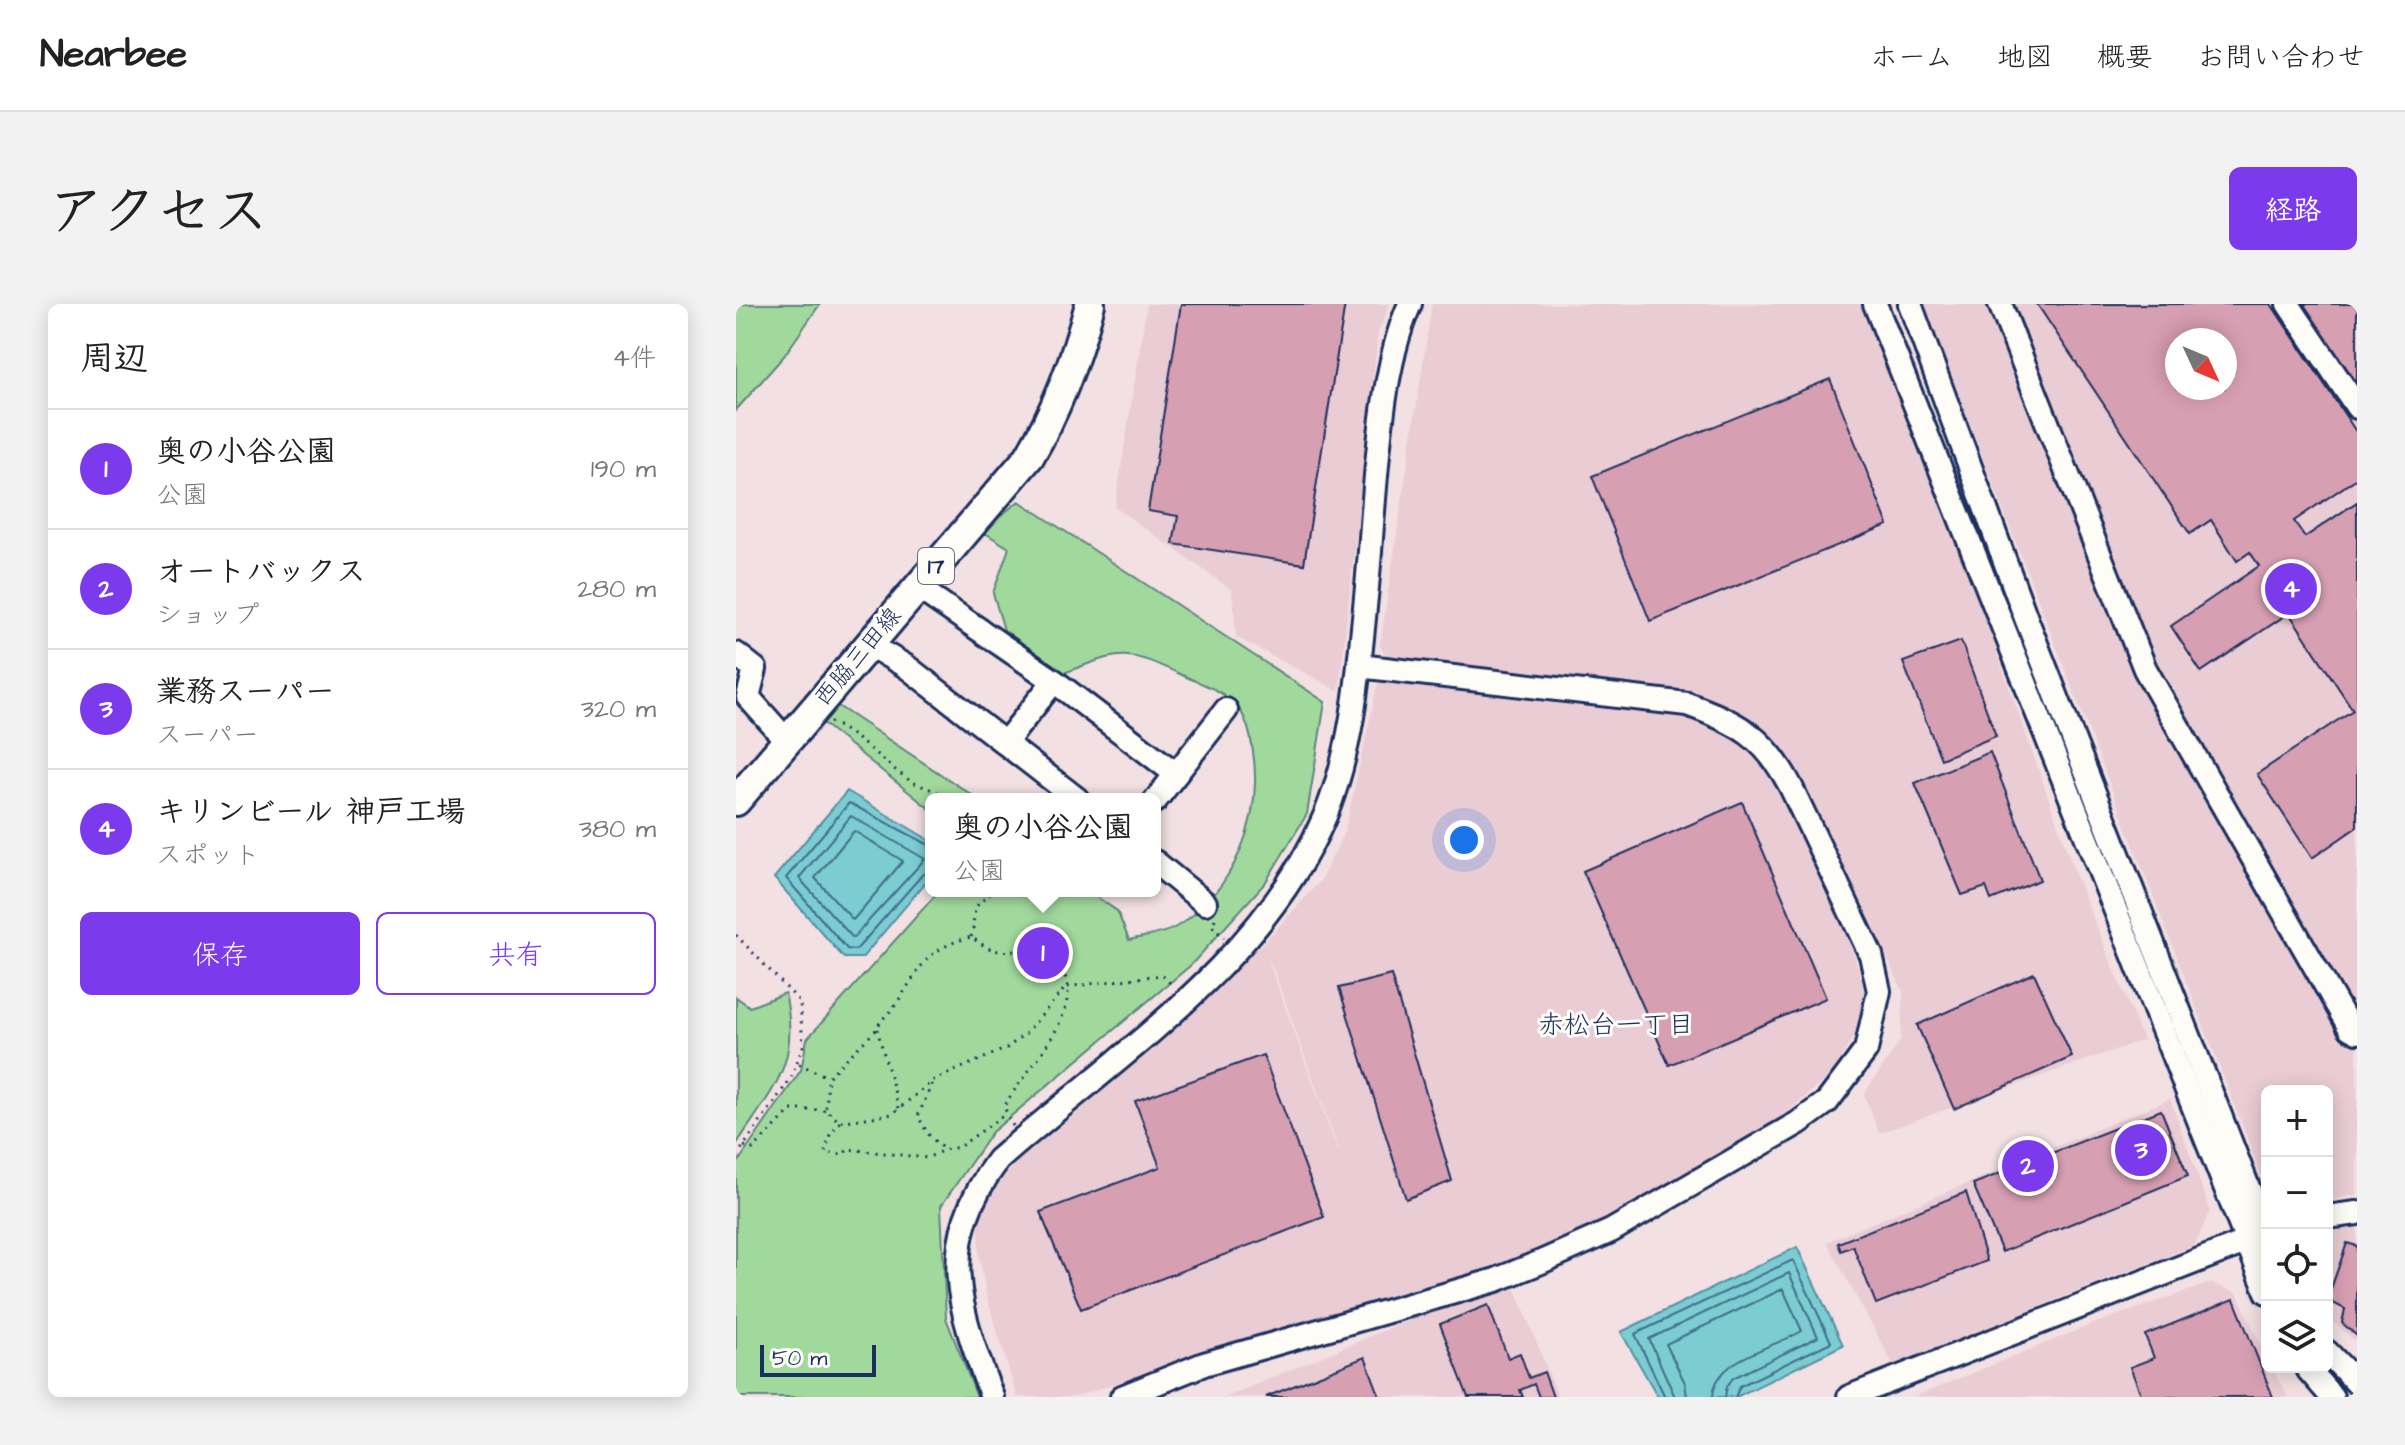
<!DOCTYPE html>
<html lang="ja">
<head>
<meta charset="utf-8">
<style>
	body { margin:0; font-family:"Architects Daughter","Klee One",sans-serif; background:#f2f2f2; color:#222 }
	.controls { position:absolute; right:24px; bottom:24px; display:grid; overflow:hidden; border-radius:12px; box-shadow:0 4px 20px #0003 }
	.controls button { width:72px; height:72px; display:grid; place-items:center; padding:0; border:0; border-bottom:2px solid #e0e0e0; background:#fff; color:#222; font:40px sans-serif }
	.compass { position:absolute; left:1429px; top:24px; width:72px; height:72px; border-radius:50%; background:#fff; box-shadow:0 4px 20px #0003; rotate:134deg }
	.scale { position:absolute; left:24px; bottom:20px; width:116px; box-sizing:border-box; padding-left:8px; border:4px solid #1b2f5e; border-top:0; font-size:22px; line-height:28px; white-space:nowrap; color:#1b2f5e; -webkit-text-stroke:6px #fdfcf7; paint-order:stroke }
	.you { position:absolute; left:728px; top:536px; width:28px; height:28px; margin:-20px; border:6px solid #fff; border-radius:50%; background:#1a73e8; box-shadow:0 0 0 12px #1a73e833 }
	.badge { display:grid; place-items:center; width:52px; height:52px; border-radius:50%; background:#7c3aed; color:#fff; font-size:26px; font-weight:700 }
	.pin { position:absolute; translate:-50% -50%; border:4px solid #fff; box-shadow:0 2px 8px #0006 }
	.popup { position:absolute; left:189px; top:489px; width:236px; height:104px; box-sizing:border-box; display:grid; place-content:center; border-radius:12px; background:#fff; filter:drop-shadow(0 2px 6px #0005); font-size:26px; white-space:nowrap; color:#767676 }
	.popup b { font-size:30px; color:#222 }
	.popup::after { content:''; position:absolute; left:50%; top:100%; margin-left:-16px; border:16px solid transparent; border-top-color:#fff }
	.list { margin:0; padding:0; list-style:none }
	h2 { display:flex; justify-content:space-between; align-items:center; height:104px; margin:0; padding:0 32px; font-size:34px }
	h2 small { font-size:26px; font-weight:400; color:#767676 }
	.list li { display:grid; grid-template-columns:52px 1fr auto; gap:24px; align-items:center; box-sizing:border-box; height:120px; padding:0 32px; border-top:2px solid #e0e0e0 }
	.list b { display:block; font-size:30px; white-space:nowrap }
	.list p { margin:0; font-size:26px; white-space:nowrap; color:#767676 }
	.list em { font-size:26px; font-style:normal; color:#767676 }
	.actions { display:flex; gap:16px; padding:24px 32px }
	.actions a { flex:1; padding:18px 0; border:2px solid #7c3aed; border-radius:12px; text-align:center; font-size:28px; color:#7c3aed }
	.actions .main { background:#7c3aed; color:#fff }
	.icon { flex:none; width:44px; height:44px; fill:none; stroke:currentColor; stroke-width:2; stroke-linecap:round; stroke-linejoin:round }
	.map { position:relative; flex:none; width:1621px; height:1093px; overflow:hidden; border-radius:12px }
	header { display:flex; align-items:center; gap:48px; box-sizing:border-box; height:112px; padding:0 40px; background:#fff; border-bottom:2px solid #e0e0e0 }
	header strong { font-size:38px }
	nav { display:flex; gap:44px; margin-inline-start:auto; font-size:28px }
	.intro { display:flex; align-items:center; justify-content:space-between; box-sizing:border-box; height:192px; padding:0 48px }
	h1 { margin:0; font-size:56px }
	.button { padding:20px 36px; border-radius:12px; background:#7c3aed; color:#fff; font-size:28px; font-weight:700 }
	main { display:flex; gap:48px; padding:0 48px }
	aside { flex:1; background:#fff; border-radius:12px; box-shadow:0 4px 20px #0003 }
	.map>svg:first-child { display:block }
</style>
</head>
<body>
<header>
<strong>Nearbee</strong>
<nav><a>ホーム</a><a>地図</a><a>概要</a><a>お問い合わせ</a></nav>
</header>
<div class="intro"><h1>アクセス</h1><a class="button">経路</a></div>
<main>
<aside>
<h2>周辺<small>4件</small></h2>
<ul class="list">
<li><span class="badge">1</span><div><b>奥の小谷公園</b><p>公園</p></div><em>190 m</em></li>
<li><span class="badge">2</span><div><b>オートバックス</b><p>ショップ</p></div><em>280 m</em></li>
<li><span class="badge">3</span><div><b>業務スーパー</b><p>スーパー</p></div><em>320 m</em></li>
<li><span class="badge">4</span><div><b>キリンビール 神戸工場</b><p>スポット</p></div><em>380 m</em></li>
</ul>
<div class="actions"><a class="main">保存</a><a>共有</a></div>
</aside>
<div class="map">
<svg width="1621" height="1093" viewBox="0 0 1621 1093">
	<rect width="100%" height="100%" fill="#f2e0e2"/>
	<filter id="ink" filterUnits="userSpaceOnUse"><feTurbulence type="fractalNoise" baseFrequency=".0125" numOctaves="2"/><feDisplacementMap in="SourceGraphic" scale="16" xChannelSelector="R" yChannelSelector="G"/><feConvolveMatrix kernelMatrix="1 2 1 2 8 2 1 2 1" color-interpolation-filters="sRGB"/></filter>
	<g filter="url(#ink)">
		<g fill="#eaccd4" fill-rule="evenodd">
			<path d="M411,0H654L642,29L603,387L500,333L496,286L379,203Z"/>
			<path d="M696,0H1127L1248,312L1340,572L1407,736L1143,829L1128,790L1165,736L1167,687L1065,472L1039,438L1001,407L962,388L653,355L644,342Z"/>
			<path d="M1187,0H1621V891L1591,896V787H1531V885ZM1441,36H1489V84H1441Z"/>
			<path d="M642,379L930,407L966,415L993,429L1022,452L1040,481L1078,552L1111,626L1128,686L1122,725L1095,770L1040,818L845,932L754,968L519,1033L338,1093H281L250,989L243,951V919L254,893L274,863L449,705L526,641L585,576L609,526ZM531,653L539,669L603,848H602Z"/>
			<path d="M1434,795L1474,906L1459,941L1157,1060L1091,938Z"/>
			<path d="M1621,921V1039L1591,1012V928Z"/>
			<path d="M1475,979L1501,989L1531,1054V1063H1535L1552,1093H1178L1354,1021Z"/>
			<path d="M778,981L822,1093H490L692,1008Z"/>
		</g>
		<g fill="#a1d99d" stroke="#5e847e" stroke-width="2">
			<path d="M0,0H84L48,52L0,106Z"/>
			<path d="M283,197L589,398L571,510L529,579L455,661L256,828L205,902L210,1014L241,1093H0V861L65,766L71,735L203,587H352L381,607L393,636C407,632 427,631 440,623C499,587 527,513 517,448C515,433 511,414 501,402C488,387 466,380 448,372C390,345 387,346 328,369L268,326L257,289L273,244L246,227Z"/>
			<path d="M99,400L242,495H195V506L84,417Z"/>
			<path d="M49,689C65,760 37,784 0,841V693L14,703Z"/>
		</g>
		<g fill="#7ccdd2" stroke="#558ea4" stroke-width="2">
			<path d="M111,487L195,537V572L126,654H108L38,574Z"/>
			<path d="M1061,943L1107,1041L1000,1093H922L885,1028Z"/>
		</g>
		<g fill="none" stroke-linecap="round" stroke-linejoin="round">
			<g stroke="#426e8c" stroke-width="2">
				<path d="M115,512L189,555L117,634L63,574Z"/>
				<path d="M118,527L167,557L117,616L79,574Z"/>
				<path d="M195,542L113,499L50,574L111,645L120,646L186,571L195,568"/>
				<path d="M929,1093L899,1030L1057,956L1095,1038L1004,1082L999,1093"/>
				<path d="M939,1093L913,1035L1053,969L1082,1033L997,1074L991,1082L989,1093"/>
				<path d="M951,1093L949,1079L930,1040L1047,985L1066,1027C1038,1044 978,1054 977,1093"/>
			</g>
		</g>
		<g fill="#d79fb2" stroke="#1b2f5e" stroke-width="2" fill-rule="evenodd">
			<path d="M445,0H609L568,260L437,240L442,212L412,207Z"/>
			<path d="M1301,0H1535L1621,129V174L1558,217L1569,233L1621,198V523L1576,554L1521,470L1617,406L1553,309L1465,368L1435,322L1523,262L1514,248L1501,257L1475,216L1454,230ZM1441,36H1489V84H1441Z"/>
			<path d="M1565,0H1621V84Z"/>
			<path d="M1094,75L1152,221L914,317L856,172Z"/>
			<path d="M1225,337L1260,432L1205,455L1167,358Z"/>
			<path d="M1254,448L1304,576L1255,596L1250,583L1226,591L1179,479Z"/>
			<path d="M1006,498L1090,694L933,761L847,567Z"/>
			<path d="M1298,669L1336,753L1218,805L1181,721Z"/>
			<path d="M655,671L716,877L670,895L603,684Z"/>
			<path d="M527,751L588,913L345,1005L304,908L424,863L399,797Z"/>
			<path d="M1425,806L1452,872L1266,948L1237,880Z"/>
			<path d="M1230,888L1251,957L1140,1000L1117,942L1105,947L1102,939Z"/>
			<path d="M1611,939L1621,942V1032L1606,1019L1609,1005L1591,996Z"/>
			<path d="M1498,995L1537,1093H1406L1394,1063L1418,1054L1409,1031Z"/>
			<path d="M752,1001L772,1054L784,1049L793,1074L808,1068L817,1093H803L798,1080L784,1086L787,1093H732L704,1020Z"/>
			<path d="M629,1053L644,1093H530Z"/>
		</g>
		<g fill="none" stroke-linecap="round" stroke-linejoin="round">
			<defs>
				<g id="minor">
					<path d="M1139,0L1531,988"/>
					<path d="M1174,0L1290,314L1531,932"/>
					<path d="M1264,0L1409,365L1614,724L1621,728"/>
					<path d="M1552,0L1621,103"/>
					<path d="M181,283L318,377L440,470"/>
					<path d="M132,340L171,363L341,495"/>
					<path d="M0,350L19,365L12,393L52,438"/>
					<path d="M269,439L318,377"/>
					<path d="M419,497L490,406"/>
					<path d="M419,558L469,599"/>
					<path d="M1591,913L1621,909"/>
					<path d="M1591,1048L1621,1079"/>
					<path d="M1570,1063L1596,1093"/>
					<path d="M256,1093C222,1003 199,939 262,856C378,753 526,660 589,512C617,445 623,365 630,293C639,209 640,74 674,0"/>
					<path d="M386,1093L468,1060L760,976L805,958L875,927L1062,819L1091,798L1130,746L1143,687L1135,651L1055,483C1029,433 1003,419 951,400L623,362"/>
					<path d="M1113,1093L1522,933"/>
				</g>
				<path id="major" d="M0,497L293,153C322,104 340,55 354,0"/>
			</defs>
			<use href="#minor" stroke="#1b2f5e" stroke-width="28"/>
			<use href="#major" stroke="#1b2f5e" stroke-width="34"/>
			<g stroke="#1b2f5e" stroke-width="3" stroke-dasharray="2 6" stroke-linecap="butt">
				<path d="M94,418C122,431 143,455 169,473C183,484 200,484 213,495"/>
				<path d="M479,615L476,622L488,634"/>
				<path d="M0,631L64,698L67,742L55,774L0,853"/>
				<path d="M235,633C239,624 236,616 239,607C241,597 251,595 256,587"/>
				<path d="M141,725L163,804"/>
				<path d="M63,760L92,773"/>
				<path d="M196,780L182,812L192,830L208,846L223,843L268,811"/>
				<path d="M104,818L94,831L89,848L107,851L112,845L191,854L208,846"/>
				<path d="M277,822L268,803C287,766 369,692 312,652C295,641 280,649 263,647C254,646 242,638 235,633C188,645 185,664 160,700C154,710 145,713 141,725L92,773L90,806L104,818L156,810L198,776L271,744L290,729L330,683L426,671L438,683"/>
				<path d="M8,842L17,845L55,806H90"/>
			</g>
			<use href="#minor" stroke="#fdfcf7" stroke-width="22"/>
			<use href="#major" stroke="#fdfcf7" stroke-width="28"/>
		</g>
	</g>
	<g text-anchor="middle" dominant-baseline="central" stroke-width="6" stroke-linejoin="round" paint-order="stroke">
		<rect fill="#fdfcf7" stroke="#5f6c8c" stroke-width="2" x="182" y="244" width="36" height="36" rx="6"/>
		<g font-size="22" font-weight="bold" fill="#1b2f5e">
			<text x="200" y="262">17</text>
		</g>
		<g font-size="24" fill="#1b2f5e" stroke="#fdfcf7">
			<text transform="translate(122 353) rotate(-50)">西脇三田線</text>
		</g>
		<g font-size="26" fill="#1b2f5e" stroke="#fdfcf7">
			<text x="880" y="721">赤松台一丁目</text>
		</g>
	</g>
</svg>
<div class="controls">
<button>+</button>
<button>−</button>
<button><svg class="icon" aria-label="locate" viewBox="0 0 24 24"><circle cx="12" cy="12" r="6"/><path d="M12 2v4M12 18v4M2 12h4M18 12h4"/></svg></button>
<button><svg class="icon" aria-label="layers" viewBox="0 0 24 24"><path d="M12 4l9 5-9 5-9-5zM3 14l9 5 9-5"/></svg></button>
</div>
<svg class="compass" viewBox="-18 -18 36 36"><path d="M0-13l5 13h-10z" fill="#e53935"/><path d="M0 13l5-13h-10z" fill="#767676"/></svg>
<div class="scale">50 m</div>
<div class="you"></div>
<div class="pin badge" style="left:307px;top:649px">1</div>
<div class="popup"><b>奥の小谷公園</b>公園</div>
<div class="pin badge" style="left:1292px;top:862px">2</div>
<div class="pin badge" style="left:1405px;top:846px">3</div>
<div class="pin badge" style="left:1555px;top:285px">4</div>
</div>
</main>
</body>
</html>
